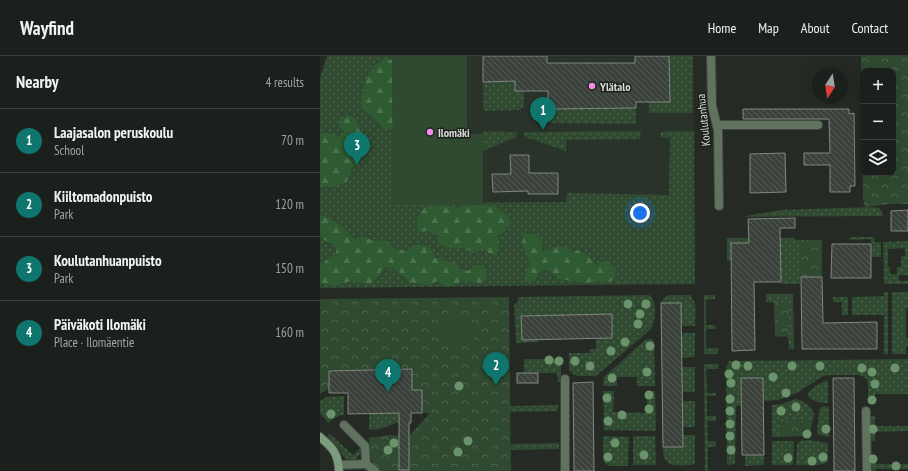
<!DOCTYPE html>
<html lang="en">
<head>
<meta charset="utf-8">
<style>
	body { margin:0; font-family:"PT Sans Narrow",sans-serif; background:#252825; color:#f1f3f6 }
	.controls { position:absolute; right:12px; top:12px; display:grid; overflow:hidden; border-radius:8px; box-shadow:0 4px 16px #0002 }
	.controls button { width:36px; height:36px; display:grid; place-items:center; padding:0; border:0; border-bottom:1px solid #3a3e3b; background:#1c201c; color:#f1f3f6; font:20px sans-serif }
	.compass { position:absolute; left:492px; top:12px; width:36px; height:36px; border-radius:50%; background:#1c201c; box-shadow:0 4px 16px #0002; rotate:192deg }
	.you { position:absolute; left:320px; top:157px; width:14px; height:14px; margin:-10px; border:3px solid #fff; border-radius:50%; background:#1a73e8; box-shadow:0 0 0 6px #1a73e833 }
	.badge { display:grid; place-items:center; width:26px; height:26px; border-radius:50%; background:#0f766e; color:#fff; font-size:13px; font-weight:700 }
	.pin { position:absolute; translate:-50% -33px; filter:drop-shadow(0 1px 2px #0008) }
	.pin::after { content:''; position:absolute; top:21px; width:14px; height:12px; background:inherit; clip-path:polygon(0 0,100% 0,50% 100%) }
	.list { margin:0; padding:0; list-style:none }
	h2 { display:flex; justify-content:space-between; align-items:center; height:52px; margin:0; padding:0 16px; font-size:17px }
	h2 small { font-size:13px; font-weight:400; color:#a0a3a3 }
	.list li { display:grid; grid-template-columns:26px 1fr auto; gap:12px; align-items:center; box-sizing:border-box; height:64px; padding:0 16px; border-top:1px solid #3a3e3b }
	.list b { display:block; font-size:15px; white-space:nowrap }
	.list p { margin:0; font-size:13px; white-space:nowrap; color:#a0a3a3 }
	.list em { font-size:13px; font-style:normal; color:#a0a3a3 }
	.icon { flex:none; width:22px; height:22px; fill:none; stroke:currentColor; stroke-width:2; stroke-linecap:round; stroke-linejoin:round }
	.map { position:relative; flex:none; width:588px; height:415px; overflow:hidden }
	header { display:flex; align-items:center; gap:24px; box-sizing:border-box; height:56px; padding:0 20px; background:#1c201c; border-bottom:1px solid #3a3e3b }
	header strong { font-size:19px }
	nav { display:flex; gap:22px; margin-inline-start:auto; font-size:14px }
	main { display:flex }
	aside { flex:1; background:#1c201c }
	.map>svg:first-child { display:block }
</style>
</head>
<body>
<header>
<strong>Wayfind</strong>
<nav><a>Home</a><a>Map</a><a>About</a><a>Contact</a></nav>
</header>
<main>
<aside>
<h2>Nearby<small>4 results</small></h2>
<ul class="list">
<li><span class="badge">1</span><div><b>Laajasalon peruskoulu</b><p>School</p></div><em>70 m</em></li>
<li><span class="badge">2</span><div><b>Kiiltomadonpuisto</b><p>Park</p></div><em>120 m</em></li>
<li><span class="badge">3</span><div><b>Koulutanhuanpuisto</b><p>Park</p></div><em>150 m</em></li>
<li><span class="badge">4</span><div><b>Päiväkoti Ilomäki</b><p>Place · Ilomäentie</p></div><em>160 m</em></li>
</ul>
</aside>
<div class="map">
<svg width="588" height="415" viewBox="0 0 588 415">
	<defs>
		<pattern id="grass-dots" width="8" height="8" patternUnits="userSpaceOnUse"><rect width="8" height="8" fill="#2f4a30"/><path d="M2 2h.1M6 6h.1" fill="none" stroke="#4d644d" stroke-width="1.8" stroke-linecap="round"/></pattern>
		<pattern id="forest-firs" width="22" height="20" patternUnits="userSpaceOnUse"><rect width="22" height="20" fill="#2e5b31"/><path d="M5 1l3.5 6h-7zM16 11l3.5 6h-7z" fill="#4c724e"/></pattern>
		<pattern id="park-crowns" width="20" height="18" patternUnits="userSpaceOnUse"><rect width="20" height="18" fill="#2f4a30"/><path d="M2 6a3 3 0 1 1 6 0M12 15a3 3 0 1 1 6 0" fill="none" stroke="#4d644d"/></pattern>
		<pattern id="building-back-hatch" width="6" height="6" patternUnits="userSpaceOnUse"><rect width="6" height="6" fill="#3b413b"/><path d="M-1 5l2 2M0 0l6 6M5-1l2 2" fill="none" stroke="#575c57"/></pattern>
	</defs>
	<rect width="100%" height="100%" fill="#252a25"/>
	<path fill="#293329" d="M72,0H373L374,145L103,148L73,147Z"/>
	<g fill="url(#grass-dots)" fill-rule="evenodd">
		<path d="M7,0H72L74,147L246,146L247,137L349,139L350,82L340,81L341,77L344,75H374L375,228L0,232V22Z"/>
		<path d="M349,0H373V57H329V46H350Z"/>
		<path d="M195,25V35H204C204,42 206,51 199,54L164,55L163,50V26Z"/>
		<path d="M316,52V66L314,68H310L231,67L228,64V53Z"/>
		<path d="M163,75L197,76L196,81L163,95Z"/>
		<path d="M321,75L320,83L246,84V95L206,81L204,79V76Z"/>
		<path d="M551,151L559,152L562,155L563,160L423,161L431,159L461,154Z"/>
		<path d="M554,181V186H561V201H552L551,183L530,184V181Z"/>
		<path d="M407,182H475V184H480V228H461L460,187L412,205H407Z"/>
		<path d="M588,185V219H579V225H588V228H564L563,186ZM585,192V200H581V211H577V218H570V211H568V193Z"/>
		<path d="M564,236H568V298H564V259H532V241L564,240Z"/>
		<path d="M572,236H588V252H586V282L588,283V290H586V298H572Z"/>
		<path d="M446,238H473L474,293H469L468,281H466L465,246H446Z"/>
		<path d="M329,239C338,245 336,266 330,274L276,320H258L253,318L249,313V297H270V293H276V282L292,259L201,260L202,283H219V286L196,287L194,248L198,246V241Z"/>
		<path d="M349,239H370C378,247 375,260 375,270H361L341,247C343,243 345,241 349,239Z"/>
		<path d="M384,239H395V243L386,244V269H395L396,273H386V292H398V298H384Z"/>
		<path d="M513,241H528V259H522V246H513Z"/>
		<path d="M361,277H375V301L362,302Z"/>
		<path d="M328,283H332L334,286L335,330H317V321H297V330H283L284,321L325,284Z"/>
		<path d="M204,303H241V326H238L237,317H204Z"/>
		<path d="M588,303V338H555V347H548V328L547,323L542,320L537,319H508L501,321L479,336L469,340L458,344L443,345V322H421V350H416L415,408L407,409L406,312L409,305Z"/>
		<path d="M384,308H398V313H386L387,337H396V340H387V360H396V365H387L388,385L396,386V391H388V415H385Z"/>
		<rect x="362" y="311" width="13" height="25"/>
		<path d="M508,324V347C501,347 490,346 487,338C493,331 500,327 508,324Z"/>
		<path d="M283,335H294L293,356L327,357V335H335L336,374L334,375L284,374Z"/>
		<path d="M24,340V359H20L8,367L0,357V345L7,341Z"/>
		<path d="M475,343C482,344 494,351 494,359C494,361 493,364 492,366L461,363L460,381H452V349L462,348Z"/>
		<rect x="362" y="345" width="13" height="26"/>
		<path d="M238,349V355L190,356V350Z"/>
		<path d="M504,350L509,351V381L500,379L497,377L499,355L500,352Z"/>
		<path d="M49,357H79V366L60,373L49,374Z"/>
		<path d="M549,360H555V370H588V375L555,376V385H550Z"/>
		<path d="M10,378L33,399L40,392L41,394C39,403 32,408 24,401C22,399 21,395 19,393C15,389 11,385 7,381Z"/>
		<path d="M362,379H375V407L373,409C356,409 343,414 343,391H362Z"/>
		<path d="M283,380L309,381L308,410H292L287,409L283,404Z"/>
		<path d="M313,380H335L336,409H313Z"/>
		<path d="M489,384L508,387V406C499,411 486,409 476,409L477,388L480,385Z"/>
		<path d="M452,385H472L474,386L473,409H452Z"/>
		<path d="M239,387V393L191,394L190,388Z"/>
		<path d="M425,399H444V409L425,410Z"/>
		<path d="M550,399H555L556,408H588V413H556V415H550Z"/>
	</g>
	<g fill="url(#forest-firs)">
		<path d="M65,2L72,4L73,73H64L52,60L41,52V41L46,23L54,10Z"/>
		<path d="M29,59L37,63L38,72L45,79L49,88L50,94L31,113L27,126L13,131L2,130L0,131V77L12,78L20,81L24,76L19,70L20,62Z"/>
		<path d="M123,149L138,152L148,149H162L176,150L182,156L189,159L190,168L184,176L178,180C179,187 181,193 176,199L170,198L163,192L153,198L145,191C133,194 129,193 118,187V179L107,175L98,176C96,162 97,160 106,150Z"/>
		<path d="M0,159C16,163 24,173 35,183L42,181L52,184L68,185L74,193L87,195L92,190L102,188L110,192L115,201L124,205L136,207L139,213L149,215L157,209L164,210L167,219L165,226L160,227L144,224L128,231L117,225L108,229L89,226C88,223 75,213 72,212C69,211 64,212 61,213L60,219L54,225L50,228L30,225L14,230L0,227V207L3,208C6,203 11,201 16,197L17,190L4,184L0,180Z"/>
		<path d="M204,178H215L222,184V195L227,196L233,191H246L250,196L255,194C266,197 269,200 276,209L286,204L296,212L295,220L291,226L278,225L266,227L239,223L229,213L220,216L215,225H205L206,214L210,208L207,199L202,188Z"/>
	</g>
	<g fill="url(#park-crowns)" fill-rule="evenodd">
		<path d="M541,0H588V148H569L545,151L543,143ZM543,15H573V117H543Z"/>
		<rect x="480" y="184" width="22" height="37"/>
		<path d="M189,241L191,415H59C49,406 50,395 49,382L70,379L79,380L80,414H89V380L109,358L108,357H102V334H92L91,313L9,315V332L0,338V243Z"/>
		<path d="M454,246H468V280L455,281Z"/>
		<path d="M460,363L492,366L491,374L483,373V380L460,381Z"/>
	</g>
	<g fill="#2f4a30">
		<path d="M72,0H147V78H163V147H73Z"/>
		<path d="M150,263L152,264L154,284L152,286L123,289L122,287L120,267L121,265Z"/>
	</g>
	<g fill="url(#building-back-hatch)" stroke="#818781">
		<path d="M163,0H227V7H315V0H349L350,46H316V52L228,53V35H195V25L163,26Z"/>
		<path d="M423,53H529V58L534,57L535,130H530V136H510V109H484V97H510L509,63H423Z"/>
		<path d="M465,97L466,136L430,137V98Z"/>
		<path d="M190,99H209V117H238V138H208V135L173,136L172,118H191Z"/>
		<path d="M588,154V175H571V155Z"/>
		<path d="M475,162V172H460L461,226H434L435,294L412,295L411,187H429L428,163Z"/>
		<path d="M512,188H551V222H511Z"/>
		<path d="M481,221H502L503,267L557,266V293H482Z"/>
		<path d="M341,247H361L363,391H343Z"/>
		<path d="M292,258V282L202,284L201,260Z"/>
		<path d="M92,313V334H102V357H91V367H89V414H79V357L28,358V337H9V315Z"/>
		<rect x="197" y="317" width="21" height="10"/>
		<path d="M421,322H443L444,399H422Z"/>
		<path d="M513,322H534L535,415H514Z"/>
		<path d="M273,326L274,415H254L253,327Z"/>
	</g>
	<g fill="none" stroke-linecap="round" stroke-linejoin="round">
		<defs>
			<g id="lane">
				<path d="M397,69H498"/>
				<path d="M245,323V415"/>
				<path d="M546,355L547,415"/>
				<path d="M46,408L55,415"/>
				<path d="M19,409L46,408L45,390L24,369"/>
			</g>
			<path id="street" d="M391,0L392,50L398,74L399,150"/>
			<path id="secondary" d="M0,381C13,392 18,397 19,415"/>
		</defs>
		<use href="#lane" stroke="#424642" stroke-width="10"/>
		<use href="#street" stroke="#424642" stroke-width="10"/>
		<use href="#secondary" stroke="#424642" stroke-width="10"/>
		<use href="#lane" stroke="#5f735f" stroke-width="8"/>
		<use href="#street" stroke="#5f735f" stroke-width="8"/>
		<use href="#secondary" stroke="#7d9c7d" stroke-width="8"/>
	</g>
	<g fill="#6a926b">
		<circle cx="308" cy="248" r="4.5"/>
		<circle cx="326" cy="248" r="4.5"/>
		<circle cx="320" cy="258" r="4.5"/>
		<circle cx="318" cy="268" r="4.5"/>
		<circle cx="305" cy="286" r="4.5"/>
		<circle cx="330" cy="290" r="4.5"/>
		<circle cx="291" cy="295" r="4.5"/>
		<circle cx="229" cy="304" r="4.5"/>
		<circle cx="239" cy="305" r="4.5"/>
		<circle cx="255" cy="305" r="4.5"/>
		<circle cx="416" cy="309" r="4.5"/>
		<circle cx="270" cy="310" r="4.5"/>
		<circle cx="428" cy="310" r="4.5"/>
		<circle cx="472" cy="310" r="4.5"/>
		<circle cx="500" cy="310" r="4.5"/>
		<circle cx="542" cy="312" r="4.5"/>
		<circle cx="575" cy="312" r="4.5"/>
		<circle cx="327" cy="316" r="4.5"/>
		<circle cx="552" cy="316" r="4.5"/>
		<circle cx="409" cy="318" r="4.5"/>
		<circle cx="453" cy="321" r="4.5"/>
		<circle cx="292" cy="322" r="4.5"/>
		<circle cx="411" cy="327" r="4.5"/>
		<circle cx="555" cy="328" r="4.5"/>
		<circle cx="139" cy="330" r="4.5"/>
		<circle cx="466" cy="337" r="4.5"/>
		<circle cx="329" cy="339" r="4.5"/>
		<circle cx="287" cy="342" r="4.5"/>
		<circle cx="410" cy="343" r="4.5"/>
		<circle cx="552" cy="344" r="4.5"/>
		<circle cx="476" cy="351" r="4.5"/>
		<circle cx="329" cy="353" r="4.5"/>
		<circle cx="410" cy="355" r="4.5"/>
		<circle cx="461" cy="355" r="4.5"/>
		<circle cx="11" cy="358" r="4.5"/>
		<circle cx="302" cy="359" r="4.5"/>
		<circle cx="288" cy="365" r="4.5"/>
		<circle cx="410" cy="368" r="4.5"/>
		<circle cx="506" cy="373" r="4.5"/>
		<circle cx="553" cy="373" r="4.5"/>
		<circle cx="487" cy="378" r="4.5"/>
		<circle cx="410" cy="380" r="4.5"/>
		<circle cx="148" cy="385" r="4.5"/>
		<circle cx="74" cy="387" r="4.5"/>
		<circle cx="295" cy="387" r="4.5"/>
		<circle cx="68" cy="394" r="4.5"/>
		<circle cx="411" cy="394" r="4.5"/>
		<circle cx="138" cy="396" r="4.5"/>
		<circle cx="324" cy="399" r="4.5"/>
		<circle cx="288" cy="401" r="4.5"/>
		<circle cx="503" cy="401" r="4.5"/>
		<circle cx="468" cy="402" r="4.5"/>
		<circle cx="553" cy="403" r="4.5"/>
		<circle cx="492" cy="405" r="4.5"/>
		<circle cx="576" cy="410" r="4.5"/>
	</g>
	<g fill="#f08bf5" stroke="#1c211c" stroke-width="1.5">
		<circle cx="272" cy="30" r="4"/>
		<circle cx="110" cy="76" r="4"/>
	</g>
	<g text-anchor="middle" dominant-baseline="central" stroke-width="3" stroke-linejoin="round" paint-order="stroke">
		<g font-size="12" font-weight="bold" fill="#d9dcd9" stroke="#1c211c" text-anchor="start">
			<text x="280" y="30">Ylätalo</text>
			<text x="118" y="76">Ilomäki</text>
		</g>
		<g font-size="12" fill="#d9dcd9" stroke="#1c211c">
			<text transform="translate(383 64) rotate(-96)">Koulutanhua</text>
		</g>
	</g>
</svg>
<div class="controls">
<button>+</button>
<button>−</button>
<button><svg class="icon" aria-label="layers" viewBox="0 0 24 24"><path d="M12 4l9 5-9 5-9-5zM3 14l9 5 9-5"/></svg></button>
</div>
<svg class="compass" viewBox="-18 -18 36 36"><path d="M0-13l5 13h-10z" fill="#e53935"/><path d="M0 13l5-13h-10z" fill="#a0a3a3"/></svg>
<div class="you"></div>
<div class="pin badge" style="left:223px;top:74px">1</div>
<div class="pin badge" style="left:176px;top:329px">2</div>
<div class="pin badge" style="left:37px;top:109px">3</div>
<div class="pin badge" style="left:68px;top:336px">4</div>
</div>
</main>
</body>
</html>
